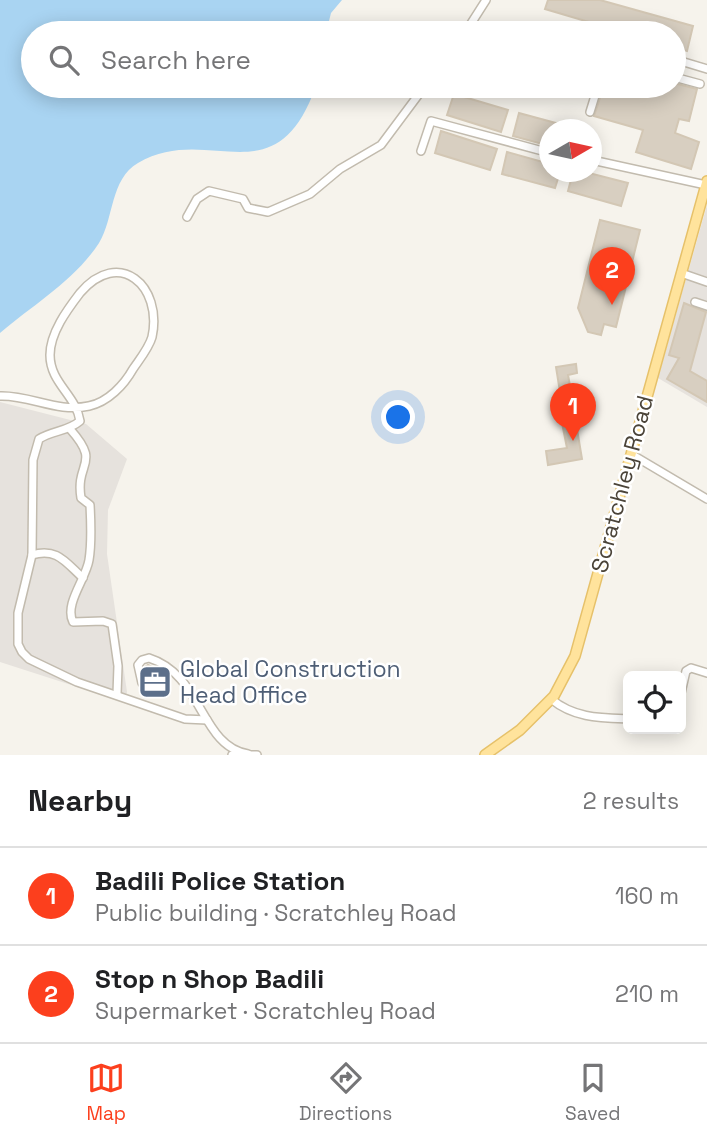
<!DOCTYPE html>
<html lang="en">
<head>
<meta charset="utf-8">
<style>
	body { margin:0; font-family:"Space Grotesk",sans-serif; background:#f2f2f2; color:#202124 }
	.controls { position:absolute; right:21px; bottom:21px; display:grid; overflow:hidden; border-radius:10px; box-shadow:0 4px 18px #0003 }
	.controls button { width:63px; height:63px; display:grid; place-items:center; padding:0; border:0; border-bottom:2px solid #e0e0e0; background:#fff; color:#202124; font:35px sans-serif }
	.compass { position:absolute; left:539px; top:119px; width:63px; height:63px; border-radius:50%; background:#fff; box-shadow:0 4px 18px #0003; rotate:81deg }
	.you { position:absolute; left:399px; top:418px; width:24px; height:24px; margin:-18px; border:5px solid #fff; border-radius:50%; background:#1a73e8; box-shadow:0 0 0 10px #1a73e833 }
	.badge { display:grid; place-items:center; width:46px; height:46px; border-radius:50%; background:#fc3f1d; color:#fff; font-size:23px; font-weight:700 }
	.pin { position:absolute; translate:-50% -58px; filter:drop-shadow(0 2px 4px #0008) }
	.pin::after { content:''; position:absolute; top:37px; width:24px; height:21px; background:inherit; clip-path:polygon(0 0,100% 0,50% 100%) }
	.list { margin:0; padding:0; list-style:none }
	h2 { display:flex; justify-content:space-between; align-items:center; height:91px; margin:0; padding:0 28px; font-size:30px }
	h2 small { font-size:23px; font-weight:400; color:#757577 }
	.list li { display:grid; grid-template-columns:46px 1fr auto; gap:21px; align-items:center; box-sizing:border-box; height:98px; padding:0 28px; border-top:2px solid #e0e0e0 }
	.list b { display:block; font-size:26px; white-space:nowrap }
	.list p { margin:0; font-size:23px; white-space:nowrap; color:#757577 }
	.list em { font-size:23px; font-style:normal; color:#757577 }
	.icon { flex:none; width:38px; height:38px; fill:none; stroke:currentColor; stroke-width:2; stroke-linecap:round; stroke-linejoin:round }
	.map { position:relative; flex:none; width:707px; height:755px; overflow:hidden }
	.search { position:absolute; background:#fff; box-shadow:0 4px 18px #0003; left:21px; right:21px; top:21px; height:77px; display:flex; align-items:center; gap:18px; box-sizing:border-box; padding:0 24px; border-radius:38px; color:#757577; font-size:26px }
	.sheet { height:287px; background:#fff }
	nav { display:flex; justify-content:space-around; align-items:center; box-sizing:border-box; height:98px; border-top:2px solid #e0e0e0; background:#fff; font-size:19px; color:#757577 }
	nav a { display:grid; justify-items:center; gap:4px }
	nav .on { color:#fc3f1d }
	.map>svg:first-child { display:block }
</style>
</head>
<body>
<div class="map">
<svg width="707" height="755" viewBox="0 0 707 755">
	<rect width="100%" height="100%" fill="#f6f3ec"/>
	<g fill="#e6e2dd">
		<path d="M707,205V407L658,378Z"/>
		<path d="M0,402L86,424L127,459L108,510L107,554L127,692L124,702L0,662Z"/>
	</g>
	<path fill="#a9d4f2" d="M0,0H342L331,13L326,33H33V86H316C275,201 209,121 138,163C110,179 114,219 99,243C74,281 34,304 0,333Z"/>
	<g fill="#d8cfc1" stroke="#d3c7b4" stroke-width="2">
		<path d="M548,0H600L693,26L687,51L674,47V33H626L545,9Z"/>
		<path d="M674,83L697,89L689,121L679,119L675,133L699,142L691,169L636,152L643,130L594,116L604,86H674Z"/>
		<path d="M454,94L508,110L501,132L447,115Z"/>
		<path d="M519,113L574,128L573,130H550V146L513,136Z"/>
		<path d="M441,131L497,149L490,170L435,153Z"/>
		<path d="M507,152L550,164V172H560L555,188L502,174Z"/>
		<path d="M573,172H585L628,183L621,206L568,191Z"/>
		<path d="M600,220L640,230L616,327L604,324L601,335L588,332L578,308Z"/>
		<path d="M684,303L706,312L690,371L707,381V402L667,379L679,358L669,355Z"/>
		<path d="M576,364L577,373L568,375L571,391L560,392L556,367Z"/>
		<path d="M573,405L582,459L548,465L546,451L567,448L562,423L568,422L565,406Z"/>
		<path d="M148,665L167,675L159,695L144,689L148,685L149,675L145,667Z"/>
	</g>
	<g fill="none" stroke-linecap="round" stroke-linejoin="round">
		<defs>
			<g id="minor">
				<path d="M465,33L486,0"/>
				<path d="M674,59L707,69"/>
				<path d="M674,77L700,84"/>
				<path d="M590,112L598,86"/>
				<path d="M421,151L431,121L550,153"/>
				<path d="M592,160L706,185"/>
				<path d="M187,217L197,199L209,191L243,199L248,208L268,212L310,194L340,169L381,145L425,86"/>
				<path d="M681,273L707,282"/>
				<path d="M695,302L707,306"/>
				<path d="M0,396C31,395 57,413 89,406C108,402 124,385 133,369C139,360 149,348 152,337C163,286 119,247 80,293C67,310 50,333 50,355C50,383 76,395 80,421C67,432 53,430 39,439L33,460L32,555L18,613V644L22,652L29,659L77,682L185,719L207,720"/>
				<path d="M70,429C102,465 75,461 81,498L90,505C91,523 92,542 89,560C86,579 64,604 73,622L103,621L112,624L118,666L117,694"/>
				<path d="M631,454L707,499"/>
				<path d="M32,555C57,547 66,563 83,578"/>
				<path d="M142,683L138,665L142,660L149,658C203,675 200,746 248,754"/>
				<path d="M681,693L686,671L691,668L707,673"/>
				<path d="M551,699C574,718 600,718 628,719"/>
				<path d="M232,755H257"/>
			</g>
			<path id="major" d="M485,755L520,730L554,696L575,656L707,181"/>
		</defs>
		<use href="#minor" stroke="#c2bbae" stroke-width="10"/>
		<use href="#major" stroke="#e6c16a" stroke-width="12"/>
		<use href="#minor" stroke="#fff" stroke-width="7"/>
		<use href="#major" stroke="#ffe39c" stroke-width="9"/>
	</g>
	<defs>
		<symbol id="office-square" viewBox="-11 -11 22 22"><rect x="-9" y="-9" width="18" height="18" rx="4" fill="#5c6f8a" stroke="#fff"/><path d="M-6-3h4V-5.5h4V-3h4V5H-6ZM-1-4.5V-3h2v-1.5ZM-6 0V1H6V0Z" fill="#fff"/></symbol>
	</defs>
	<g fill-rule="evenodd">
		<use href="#office-square" x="136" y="663" width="38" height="38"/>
	</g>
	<g text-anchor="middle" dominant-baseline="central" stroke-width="5" stroke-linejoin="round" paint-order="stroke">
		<g font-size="23" fill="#4b4439" stroke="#fff">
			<text transform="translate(622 484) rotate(-75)">Scratchley Road</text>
		</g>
		<g font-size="23" fill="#4e5e75" stroke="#fff" text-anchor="start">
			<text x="180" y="669">Global Construction<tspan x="180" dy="26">Head Office</tspan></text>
		</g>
	</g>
</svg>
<div class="controls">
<button><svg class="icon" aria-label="locate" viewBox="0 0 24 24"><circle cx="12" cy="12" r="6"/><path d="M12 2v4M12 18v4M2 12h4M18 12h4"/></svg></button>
</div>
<svg class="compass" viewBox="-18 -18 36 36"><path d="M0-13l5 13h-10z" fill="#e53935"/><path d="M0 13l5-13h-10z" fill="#757577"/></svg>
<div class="you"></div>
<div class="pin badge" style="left:573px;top:441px">1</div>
<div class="pin badge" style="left:612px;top:305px">2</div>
<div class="search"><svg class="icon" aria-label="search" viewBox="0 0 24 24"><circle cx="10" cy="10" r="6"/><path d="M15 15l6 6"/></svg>Search here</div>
</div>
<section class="sheet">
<h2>Nearby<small>2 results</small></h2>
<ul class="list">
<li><span class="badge">1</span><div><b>Badili Police Station</b><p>Public building · Scratchley Road</p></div><em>160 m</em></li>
<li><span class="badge">2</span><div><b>Stop n Shop Badili</b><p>Supermarket · Scratchley Road</p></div><em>210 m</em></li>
</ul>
</section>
<nav>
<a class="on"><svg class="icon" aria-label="map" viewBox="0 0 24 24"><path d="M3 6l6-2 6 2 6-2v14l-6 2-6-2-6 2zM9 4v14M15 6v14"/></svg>Map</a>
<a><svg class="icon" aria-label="directions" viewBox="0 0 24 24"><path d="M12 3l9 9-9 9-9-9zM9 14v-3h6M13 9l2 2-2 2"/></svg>Directions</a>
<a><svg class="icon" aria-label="saved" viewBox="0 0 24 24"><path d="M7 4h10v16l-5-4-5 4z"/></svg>Saved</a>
</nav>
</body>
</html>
